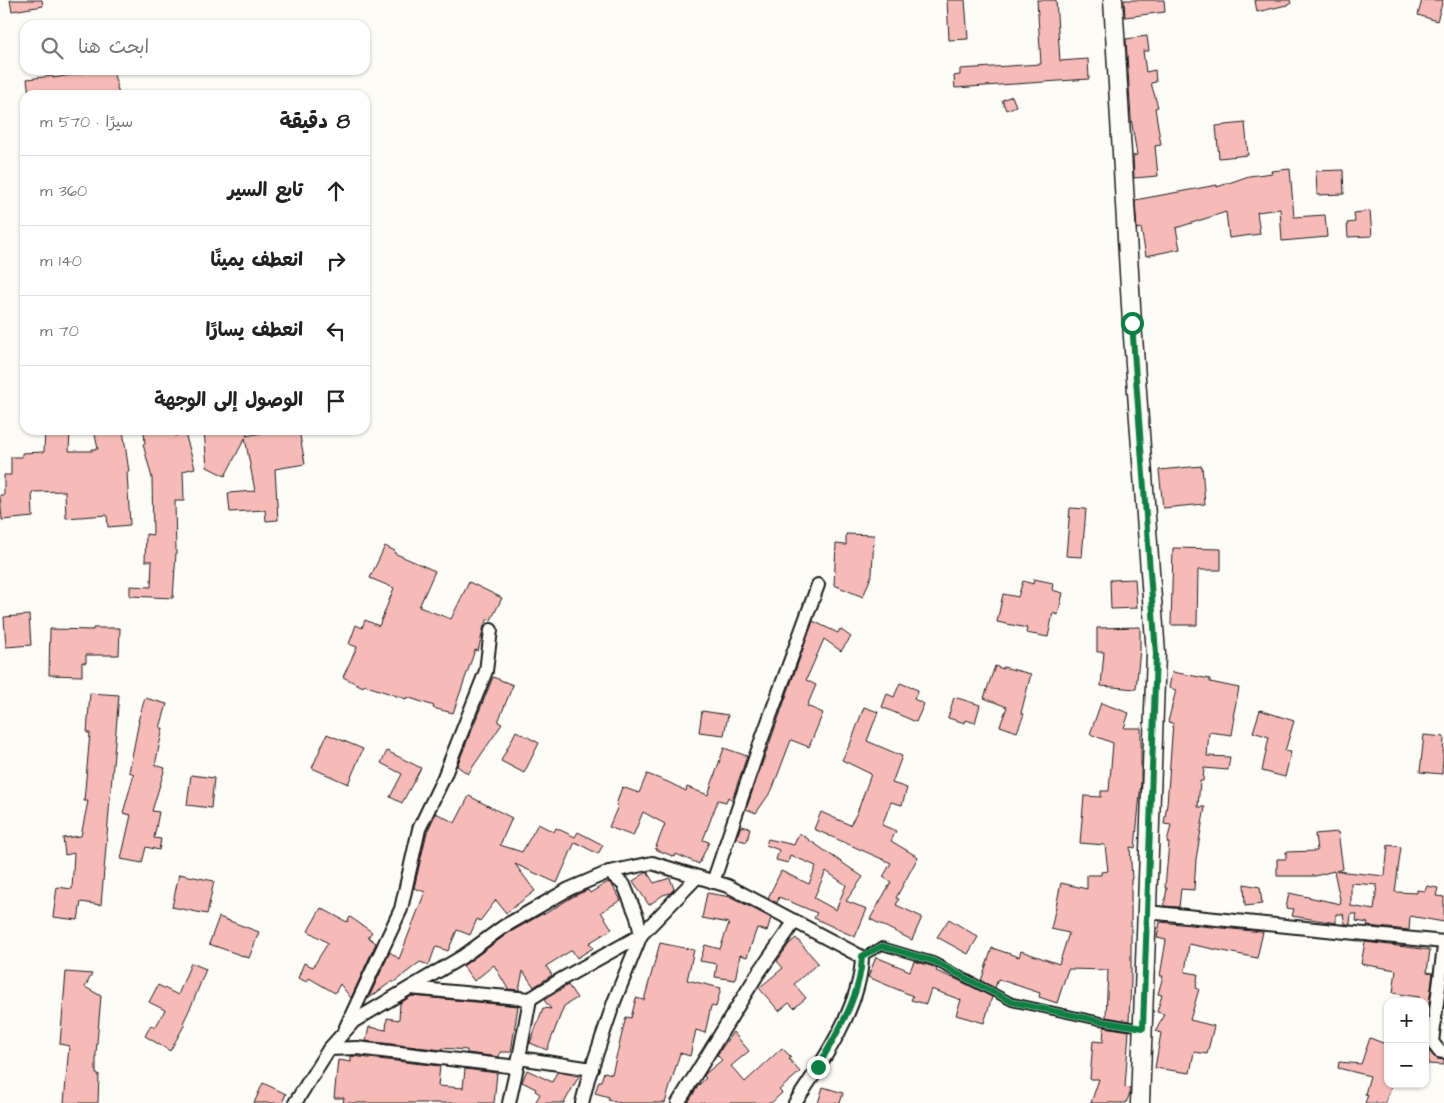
<!DOCTYPE html>
<html lang="ar">
<head>
<meta charset="utf-8">
<style>
	body { margin:0; font-family:"Architects Daughter","Playpen Sans Arabic",sans-serif; background:#f2f2f2; color:#222; direction:rtl }
	.controls { position:absolute; right:15px; bottom:15px; display:grid; overflow:hidden; border-radius:10px; box-shadow:0 1px 4px #0004 }
	.controls button { width:45px; height:45px; display:grid; place-items:center; padding:0; border:0; border-bottom:1px solid #e0e0e0; background:#fff; color:#222; font:25px sans-serif }
	.stop { position:absolute; width:15px; height:15px; margin:-11px; border:4px solid #0b8043; border-radius:50%; background:#fff }
	.stop.end { background:#0b8043; border-color:#fff; box-shadow:0 1px 5px #0008 }
	.list { margin:0; padding:0; list-style:none }
	h2 { display:flex; justify-content:space-between; align-items:center; height:65px; margin:0; padding:0 20px; font-size:21px }
	h2 small { font-size:16px; font-weight:400; color:#767676 }
	.list li { display:grid; grid-template-columns:32px 1fr auto; gap:15px; align-items:center; box-sizing:border-box; height:70px; padding:0 20px; border-top:1px solid #e0e0e0 }
	.list b { display:block; font-size:19px; white-space:nowrap }
	.list em { font-size:16px; font-style:normal; color:#767676 }
	.icon { flex:none; width:28px; height:28px; fill:none; stroke:currentColor; stroke-width:2; stroke-linecap:round; stroke-linejoin:round }
	.map { position:relative; flex:none; width:1444px; height:1103px; overflow:hidden; direction:ltr }
	.search { position:absolute; background:#fff; box-shadow:0 1px 4px #0004; left:20px; top:20px; width:350px; height:55px; display:flex; align-items:center; gap:12px; box-sizing:border-box; padding:0 18px; border-radius:15px; color:#767676; font-size:19px }
	.panel { position:absolute; background:#fff; box-shadow:0 1px 4px #0004; left:20px; top:90px; width:350px; height:345px; border-radius:15px; direction:rtl }
	.map>svg:first-child { display:block }
</style>
</head>
<body>
<div class="map">
<svg width="1444" height="1103" viewBox="0 0 1444 1103">
	<rect width="100%" height="100%" fill="#fdfcf7"/>
	<filter id="ink" filterUnits="userSpaceOnUse"><feTurbulence type="fractalNoise" baseFrequency=".02" numOctaves="2"/><feDisplacementMap in="SourceGraphic" scale="10" xChannelSelector="R" yChannelSelector="G"/><feConvolveMatrix kernelMatrix="1 2 1 2 8 2 1 2 1" color-interpolation-filters="sRGB"/></filter>
	<g filter="url(#ink)">
		<g fill="#f7bbb7" stroke="#1c1c1c" fill-rule="evenodd">
			<path d="M10,0H42L43,6L12,11Z"/>
			<path d="M947,0H965L968,39L949,40Z"/>
			<path d="M1037,0H1056L1060,61L1088,59L1089,79L955,88L954,76L960,75V69L1041,64Z"/>
			<path d="M1124,0H1164L1165,12L1125,17Z"/>
			<path d="M1255,0H1290L1291,4L1257,12Z"/>
			<path d="M1422,0H1443L1437,21L1418,15Z"/>
			<path d="M1147,36L1149,51H1143L1146,72L1155,70L1156,82L1151,83L1158,107L1155,108L1161,145L1155,146L1158,176L1134,178L1133,156L1137,155L1131,118L1126,39Z"/>
			<path d="M82,70H113L119,95H29L27,79L53,76V78L83,73Z"/>
			<path d="M1012,96L1016,106L1006,110L1002,100Z"/>
			<path d="M1245,123L1248,155L1219,158L1216,126Z"/>
			<path d="M1290,169L1294,217L1325,215L1327,237L1282,241L1280,209L1257,212L1260,234L1229,238L1226,212L1176,228L1180,249L1146,256L1141,228L1137,229L1135,200L1217,185V187L1249,176L1272,173L1271,171Z"/>
			<path d="M1343,170L1344,194L1317,195L1316,171Z"/>
			<path d="M1370,211L1372,236L1348,237L1347,223L1355,222L1354,213Z"/>
			<path d="M45,430L70,431L69,451H92V449H98L94,430H123L129,472H127L130,525L108,527L107,515L66,518L65,491L32,492L33,517L2,520L0,495H4V475H11V457H22V453L44,452Z"/>
			<path d="M144,430H174L175,436L185,433L195,468L183,471L184,501H175L176,553L173,598L130,596V586L151,587L152,561H145L146,534L153,535L152,478L143,444H145Z"/>
			<path d="M204,430H249L246,436L278,430H299L305,464L275,469L278,520L266,521L265,510L230,512L228,493L255,491L245,438L225,476L207,467Z"/>
			<path d="M1202,466L1205,504L1163,508L1159,470Z"/>
			<path d="M1070,508L1086,509L1082,557L1066,556Z"/>
			<path d="M846,534L874,535L872,574L863,597L834,585L836,544L846,545Z"/>
			<path d="M385,546L395,551L394,553L435,571L419,607L451,619L469,582L502,598L491,620L488,619L484,626L478,651L475,650L453,713L433,708L434,706L407,697L406,699L364,685L363,687L343,677L357,647L349,644L356,625L362,628L365,620L379,626L394,588L370,578Z"/>
			<path d="M1173,548L1221,549V570H1198L1197,625H1171Z"/>
			<path d="M1034,579L1053,583L1052,590L1063,593L1058,615L1053,613L1048,637L1026,633L1027,628L997,622L1003,594L1018,597L1023,581L1033,584Z"/>
			<path d="M1135,579L1137,608L1111,609L1110,580Z"/>
			<path d="M29,615L31,645L6,647L4,617Z"/>
			<path d="M813,621L838,633L840,629L851,637L841,651L824,639L806,680L816,685L807,706L823,713L809,747L791,740L772,790L756,813L746,809Z"/>
			<path d="M1140,627V649L1136,689L1101,686L1104,652H1097V628Z"/>
			<path d="M93,628H120L119,655H86V663L82,662V676L49,675L50,629L93,630Z"/>
			<path d="M995,666L1003,669V667L1031,674L1021,713L1024,714L1017,732L1000,726L1007,707L984,698Z"/>
			<path d="M1172,672L1210,679V682L1239,688L1233,717H1235L1232,735L1209,732L1207,756L1230,757L1228,770L1204,768L1203,781H1200L1198,807H1205L1196,859L1194,890L1181,889L1179,907L1164,906L1167,888H1165L1169,843L1167,842L1171,825L1164,824L1167,804L1173,723L1168,722L1176,690L1169,688Z"/>
			<path d="M493,677L513,685L498,722L502,724L468,774L457,766Z"/>
			<path d="M900,683L918,690L914,699L924,704L916,722L882,707L887,694L894,697Z"/>
			<path d="M90,693L119,695L101,905L81,902L78,920L53,917L57,887L72,889L74,853L65,855L63,838L81,836L88,801H84L90,733H87Z"/>
			<path d="M954,697L980,705L975,723L966,720L965,723L948,718Z"/>
			<path d="M145,698L167,704L160,728H163L155,765L165,768L152,811L159,812L154,838L161,839L159,850L146,847L142,863L121,859L131,815L123,813L134,774L129,772L139,721H138Z"/>
			<path d="M1101,703L1129,713L1124,728H1141V782L1135,848L1130,847L1132,879H1131V980L1129,1021L1106,1017L1108,970L1068,969L1057,1003L1039,997L1040,993L998,979L995,988L981,981L992,948L1019,957L1021,951L1059,964L1069,933L1051,929L1061,883L1087,889V875H1101V872L1108,871L1105,845L1080,843L1084,796L1101,797V791H1109L1113,743L1090,734Z"/>
			<path d="M864,707L878,712L867,741L902,756L892,783L907,788L902,805L891,802L882,825L896,831L891,841L918,857L896,898L899,899L896,905L922,917L912,940L870,919L891,882L883,877L891,863L814,829L821,812L850,825L857,813L871,774L842,760L851,742Z"/>
			<path d="M1260,710L1294,721L1285,751L1291,752L1285,777L1262,771L1269,737L1253,732Z"/>
			<path d="M702,711L728,715L724,735L699,732Z"/>
			<path d="M516,731L539,743L524,773L501,761Z"/>
			<path d="M327,734L363,749L348,784L312,768Z"/>
			<path d="M1424,735L1444,737L1442,774L1420,772Z"/>
			<path d="M724,748L747,756L732,800L728,797L726,802L718,800L703,840L709,842L699,864L676,854L675,857L655,849L665,824L643,812L633,836L609,827L618,806L616,805L622,787L639,793L647,774L668,782L686,791L687,787L708,795Z"/>
			<path d="M387,751L421,768L402,803L390,797L402,774L381,763Z"/>
			<path d="M191,775L214,778L211,808L187,805Z"/>
			<path d="M469,796L512,818L500,845L522,852L538,824L554,832L556,828L575,837L578,832L603,845L598,854L575,842L557,883L515,864L535,891L506,913L496,900L480,921L477,919L470,935L457,930L448,951L437,947L435,948L429,965L420,962L394,982H391L368,999L390,952L399,959L425,892L414,888L427,832L436,813L455,823Z"/>
			<path d="M741,826L750,828L747,842L736,839Z"/>
			<path d="M1338,832L1343,869L1336,871L1385,876L1388,845L1401,847L1395,892L1417,893V890L1425,891L1427,886L1438,888L1436,896L1444,897V922L1410,916L1409,930L1367,926L1368,923L1356,921L1357,914H1351L1350,924H1345L1343,914H1336V923L1292,916L1294,909L1286,908L1289,893L1341,904L1334,871L1315,876H1277V859H1286V852L1317,851L1315,834ZM1351,883L1377,885L1374,910L1351,906Z"/>
			<path d="M799,833L863,877L846,901L867,909L855,937L814,918L817,913L779,897L777,903L768,898L781,871L809,884L816,866L790,855L788,863L776,860L779,850L766,845L768,839L794,845ZM826,871L846,885L836,910L814,898Z"/>
			<path d="M647,872L654,883L670,878L674,889L670,893L663,895L649,905L633,881Z"/>
			<path d="M179,874L214,881L207,914L172,907Z"/>
			<path d="M608,882L612,885L621,900L601,912L612,929L589,943L593,948L577,958L572,950L546,966L552,975L534,987L523,971L519,990L508,989L494,965L474,981L463,966L507,934L544,913L543,915L574,896L588,890L590,893Z"/>
			<path d="M1244,884L1260,887L1262,904L1245,906Z"/>
			<path d="M707,893L731,897L771,918L767,931L757,928L747,957L740,955L735,980L715,977L717,964L700,961L705,945L720,949L729,923L702,918Z"/>
			<path d="M321,908L347,922L350,917L372,932L368,937L376,943L351,998L340,984L335,993L309,978L307,982L298,978L304,963L313,967L328,943L308,931Z"/>
			<path d="M219,917L259,932L249,958L209,944Z"/>
			<path d="M949,919L978,937L968,954L937,937Z"/>
			<path d="M1160,922L1263,932L1257,958L1189,944L1185,972L1198,974L1196,988L1199,989L1190,1020L1214,1026L1207,1054L1194,1052L1190,1073L1155,1068L1161,1033L1156,1031L1164,1014L1157,1012L1162,995L1158,994L1163,976H1160L1166,940L1157,938Z"/>
			<path d="M796,938L818,963L794,984L806,998L794,1008L789,1003L779,1011L759,988L783,968L777,961L789,944Z"/>
			<path d="M1365,942L1430,950L1427,972L1433,973L1429,1004H1425V1002H1418L1419,997L1393,993L1396,970L1361,964Z"/>
			<path d="M660,943L694,950L687,980L721,988L716,1007L711,1006L705,1033L696,1030L690,1056L680,1053L665,1103H620L608,1100L609,1097L595,1093L599,1081H601L604,1072L612,1074L626,1017L631,1018L636,998L644,1000Z"/>
			<path d="M876,957L910,971L914,961L931,966L937,969L936,971L958,980L992,997L984,1023L956,1015L961,1000L931,989L926,1004L911,1000L913,996L868,977Z"/>
			<path d="M191,963L206,969L193,1002L183,1023L185,1024L170,1051L145,1036L151,1025L155,1028L165,1010L149,1002L158,985L178,995Z"/>
			<path d="M66,972L92,974L85,987L101,996L96,1054V1074H99L98,1103H64L69,1046L60,1044Z"/>
			<path d="M568,985L577,998L564,1006L547,1050L530,1043L543,1008L551,1009L544,1000Z"/>
			<path d="M412,996L518,1006L511,1052H500L499,1057L467,1053V1050L442,1048V1050L366,1041L369,1027L386,1030L387,1018L399,1020L400,1003Z"/>
			<path d="M1104,1027L1129,1031L1125,1087L1130,1088V1093L1126,1103H1091L1099,1079H1090L1093,1041L1103,1042Z"/>
			<path d="M733,1032L749,1051L731,1066L745,1082L782,1048L791,1057L789,1059L800,1072L779,1090L782,1093L771,1103H688L698,1086L706,1078L704,1076L705,1074L722,1060L717,1055Z"/>
			<path d="M1370,1038L1388,1045V1084H1392L1385,1103H1365L1368,1095L1365,1094L1370,1076L1338,1068L1339,1062L1361,1064Z"/>
			<path d="M1429,1051L1437,1059L1444,1060V1065L1428,1064Z"/>
			<path d="M351,1056L440,1066L438,1086L463,1088L465,1069L497,1073L494,1103H343L344,1098H334L338,1060L351,1062Z"/>
			<path d="M527,1070L552,1082L557,1072L579,1076L564,1103H535L540,1094L535,1091L536,1089L522,1082Z"/>
			<path d="M263,1083L286,1094L282,1103H254Z"/>
			<path d="M823,1087L843,1093L840,1103H818Z"/>
		</g>
		<g fill="none" stroke-linecap="round" stroke-linejoin="round">
			<defs>
				<path id="service" d="M862,957L882,946L933,961L1012,1002L1100,1021L1142,1028"/>
				<g id="minor">
					<path d="M713,882L760,744L818,585"/>
					<path d="M1147,912L1444,942"/>
					<path d="M1444,947L1432,1042L1439,1051L1444,1052"/>
					<path d="M410,988L530,999L560,980L641,935L697,877"/>
					<path d="M530,999L519,1058L592,1069"/>
					<path d="M346,1027L401,909L419,829L444,777L486,671L491,630"/>
					<path d="M329,1049L357,1048L517,1067"/>
					<path d="M295,1103L329,1049L354,1021L462,957L503,927L569,889L609,872L652,863L728,886L862,957C861,1006 822,1063 795,1103"/>
					<path d="M509,1103L519,1058"/>
					<path d="M582,1103L588,1079L614,1002L641,935L637,917L624,885L609,872"/>
					<path d="M678,1103L757,975L795,921"/>
				</g>
				<path id="secondary" d="M1113,0L1132,323L1156,654L1140,1103"/>
			</defs>
			<use href="#service" stroke="#1c1c1c" stroke-width="10"/>
			<use href="#minor" stroke="#1c1c1c" stroke-width="16"/>
			<use href="#secondary" stroke="#1c1c1c" stroke-width="21"/>
			<use href="#service" stroke="#fdfcf7" stroke-width="6"/>
			<use href="#minor" stroke="#fdfcf7" stroke-width="12"/>
			<use href="#secondary" stroke="#fdfcf7" stroke-width="18"/>
		</g>
	</g>
	<g fill="none" stroke-linecap="round" stroke-linejoin="round" filter="url(#ink)">
		<path stroke="#0b8043" stroke-width="6" d="M818,1067C837,1032 861,997 862,956L882,946L933,961L1012,1002L1100,1021L1143,1028L1156,654L1132,323"/>
	</g>
</svg>
<div class="controls">
<button>+</button>
<button>−</button>
</div>
<div class="stop" style="left:1132px;top:323px"></div>
<div class="stop end" style="left:818px;top:1067px"></div>
<div class="search"><svg class="icon" aria-label="search" viewBox="0 0 24 24"><circle cx="10" cy="10" r="6"/><path d="M15 15l6 6"/></svg>ابحث هنا</div>
<section class="panel">
<h2>8 دقيقة<small>سيرًا · 570 m</small></h2>
<ul class="list">
<li><svg class="icon" aria-label="ahead" viewBox="0 0 24 24"><path d="M12 20V5M6 11l6-6 6 6"/></svg><div><b>تابع السير</b></div><em>360 m</em></li>
<li><svg class="icon" aria-label="right" viewBox="0 0 24 24"><path d="M7 20v-9h11M14 6l5 5-5 5"/></svg><div><b>انعطف يمينًا</b></div><em>140 m</em></li>
<li><svg class="icon" aria-label="left" viewBox="0 0 24 24"><path d="M17 20v-9H6M10 6l-5 5 5 5"/></svg><div><b>انعطف يسارًا</b></div><em>70 m</em></li>
<li><svg class="icon" aria-label="arrive" viewBox="0 0 24 24"><path d="M6 21V4h12l-3 4 3 4H6"/></svg><div><b>الوصول إلى الوجهة</b></div></li>
</ul>
</section>
</div>
</body>
</html>
